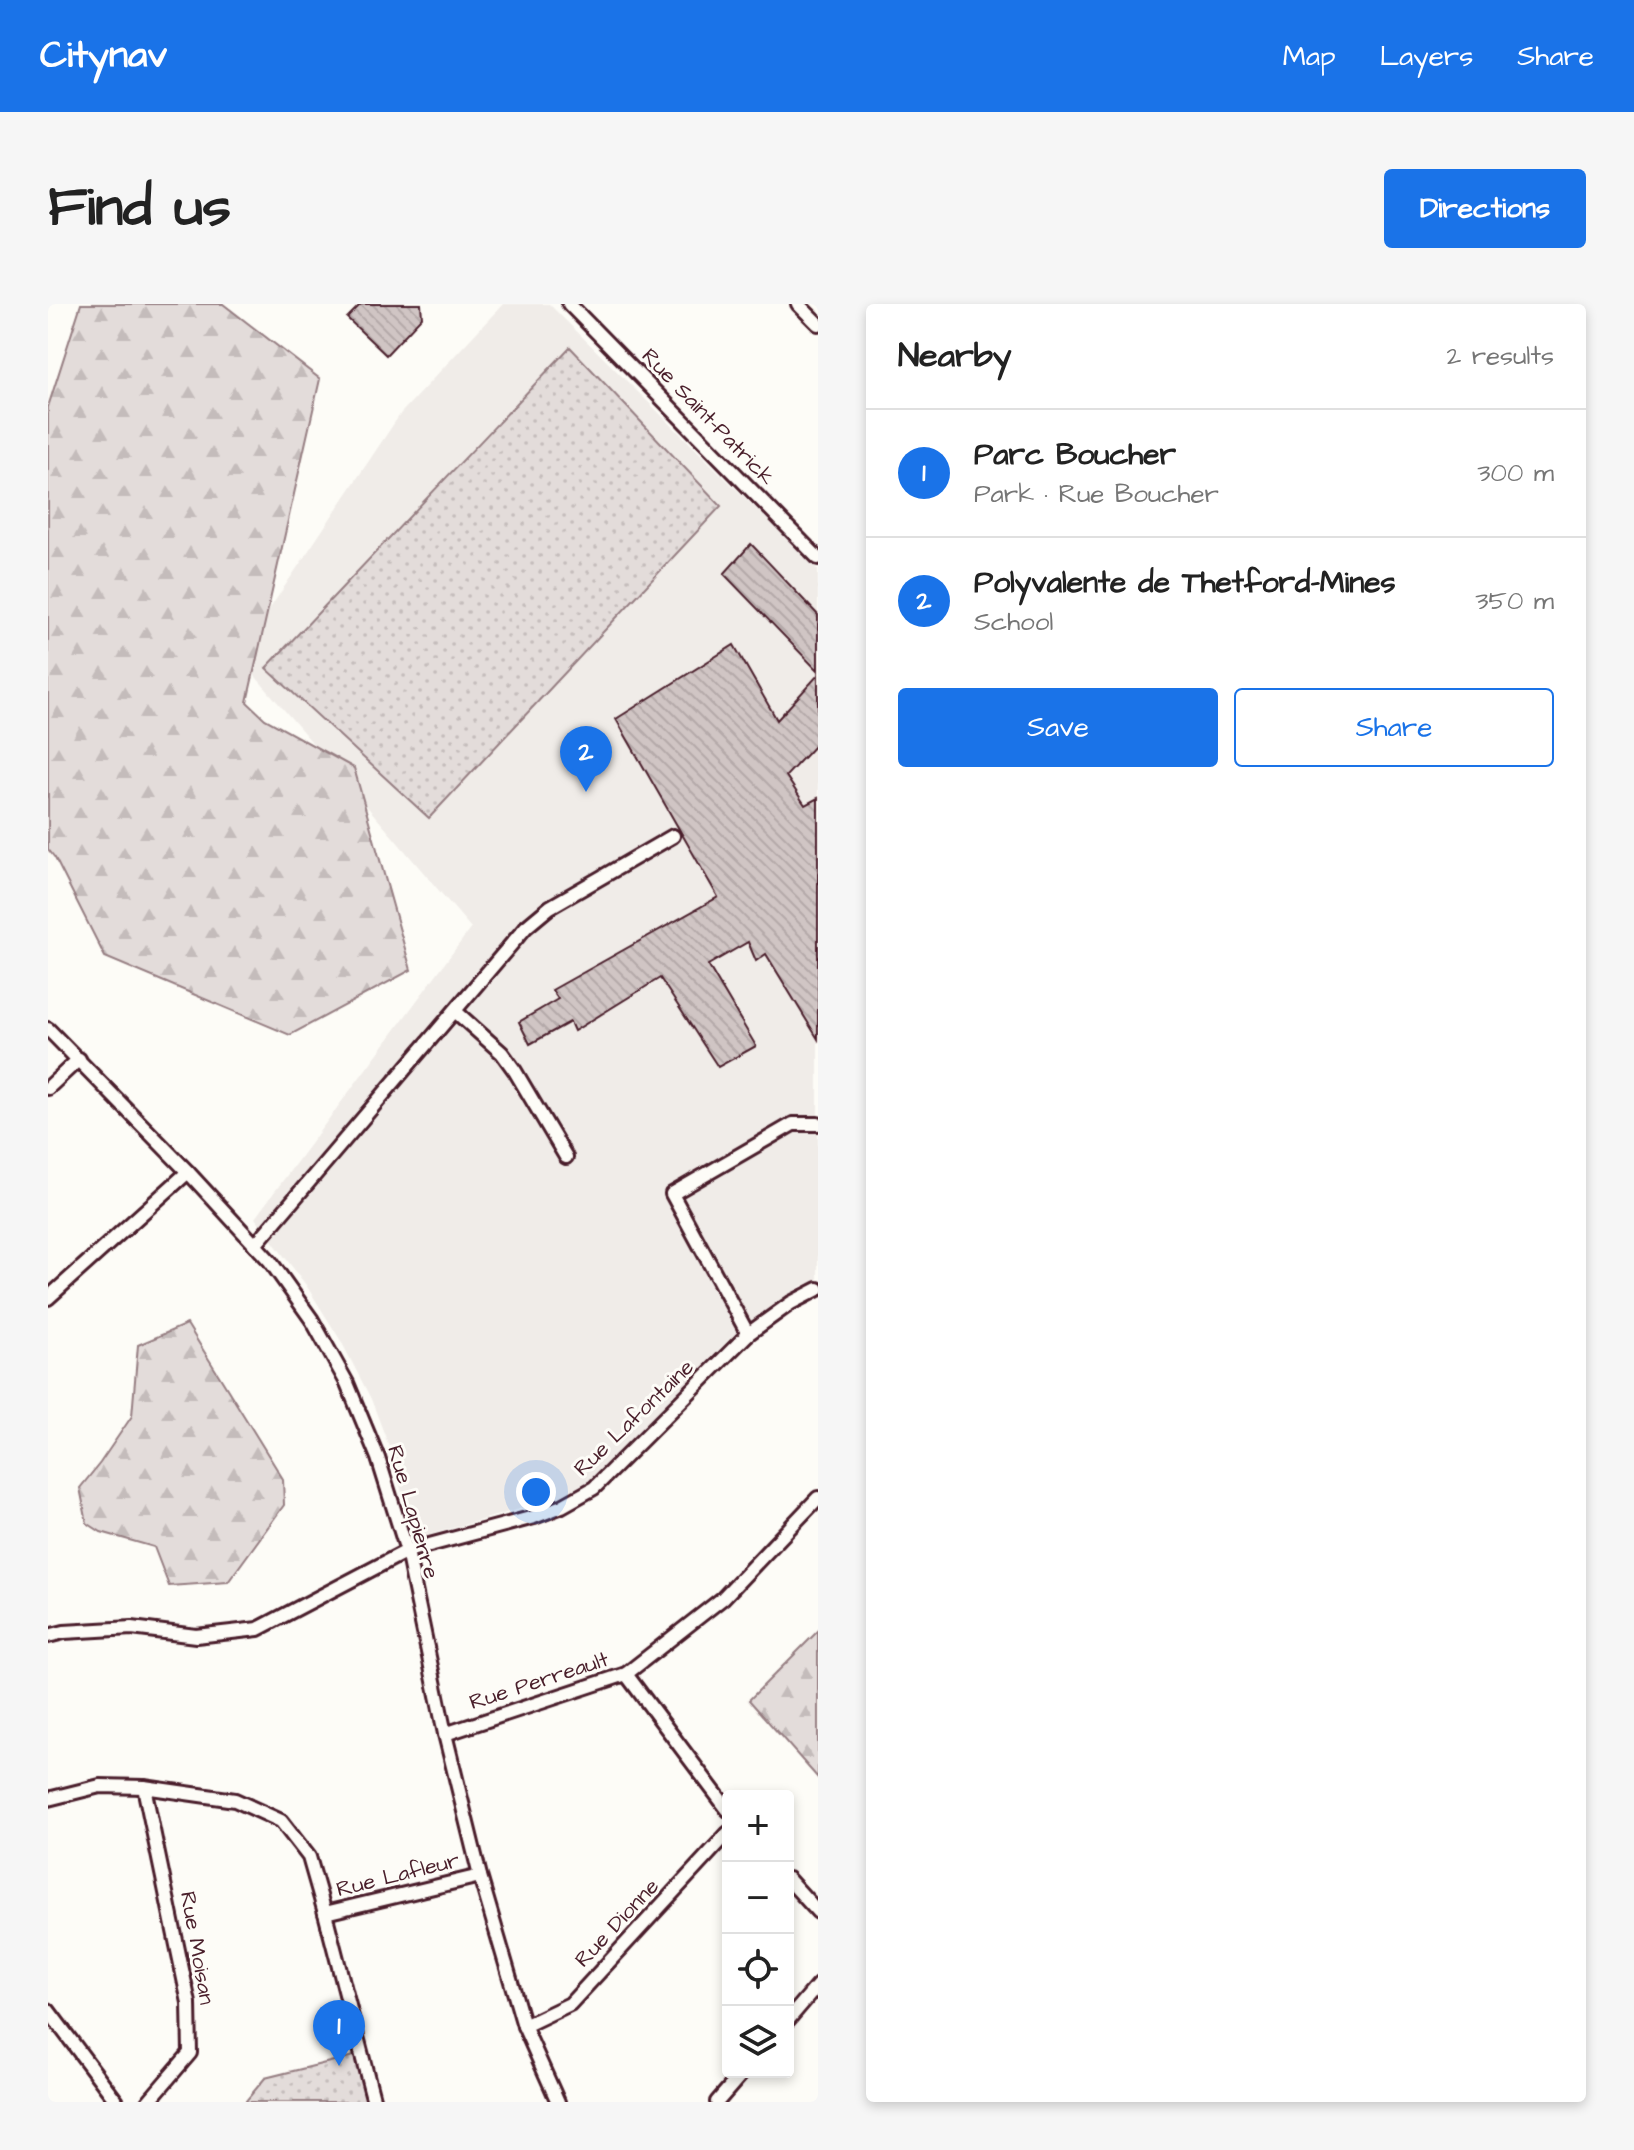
<!DOCTYPE html>
<html lang="en">
<head>
<meta charset="utf-8">
<style>
	body { margin:0; font-family:"Architects Daughter",sans-serif; background:#f6f6f6; color:#222 }
	.controls { position:absolute; right:24px; bottom:24px; display:grid; overflow:hidden; border-radius:8px; box-shadow:0 4px 12px #0003 }
	.controls button { width:72px; height:72px; display:grid; place-items:center; padding:0; border:0; border-bottom:2px solid #e0e0e0; background:#fff; color:#222; font:40px sans-serif }
	.you { position:absolute; left:488px; top:1188px; width:28px; height:28px; margin:-20px; border:6px solid #fff; border-radius:50%; background:#1a73e8; box-shadow:0 0 0 12px #1a73e833 }
	.badge { display:grid; place-items:center; width:52px; height:52px; border-radius:50%; background:#1a73e8; color:#fff; font-size:26px; font-weight:700 }
	.pin { position:absolute; translate:-50% -66px; filter:drop-shadow(0 2px 4px #0008) }
	.pin::after { content:''; position:absolute; top:42px; width:28px; height:24px; background:inherit; clip-path:polygon(0 0,100% 0,50% 100%) }
	.list { margin:0; padding:0; list-style:none }
	h2 { display:flex; justify-content:space-between; align-items:center; height:104px; margin:0; padding:0 32px; font-size:34px }
	h2 small { font-size:26px; font-weight:400; color:#767676 }
	.list li { display:grid; grid-template-columns:52px 1fr auto; gap:24px; align-items:center; box-sizing:border-box; height:128px; padding:0 32px; border-top:2px solid #e0e0e0 }
	.list b { display:block; font-size:30px; white-space:nowrap }
	.list p { margin:0; font-size:26px; white-space:nowrap; color:#767676 }
	.list em { font-size:26px; font-style:normal; color:#767676 }
	.actions { display:flex; gap:16px; padding:24px 32px }
	.actions a { flex:1; padding:18px 0; border:2px solid #1a73e8; border-radius:8px; text-align:center; font-size:28px; color:#1a73e8 }
	.actions .main { background:#1a73e8; color:#fff }
	.icon { flex:none; width:44px; height:44px; fill:none; stroke:currentColor; stroke-width:2; stroke-linecap:round; stroke-linejoin:round }
	.map { position:relative; flex:none; width:770px; height:1798px; overflow:hidden; border-radius:8px }
	header { display:flex; align-items:center; gap:48px; box-sizing:border-box; height:112px; padding:0 40px; background:#1a73e8; color:#fff }
	header strong { font-size:38px }
	nav { display:flex; gap:44px; margin-inline-start:auto; font-size:28px }
	.intro { display:flex; align-items:center; justify-content:space-between; box-sizing:border-box; height:192px; padding:0 48px }
	h1 { margin:0; font-size:56px }
	.button { padding:20px 36px; border-radius:8px; background:#1a73e8; color:#fff; font-size:28px; font-weight:700 }
	main { display:flex; gap:48px; padding:0 48px }
	aside { flex:1; background:#fff; border-radius:8px; box-shadow:0 4px 12px #0003 }
	.map>svg:first-child { display:block }
</style>
</head>
<body>
<header>
<strong>Citynav</strong>
<nav><a>Map</a><a>Layers</a><a>Share</a></nav>
</header>
<div class="intro"><h1>Find us</h1><a class="button">Directions</a></div>
<main>
<div class="map">
<svg width="770" height="1798" viewBox="0 0 770 1798">
	<defs>
		<pattern id="forest-firs" width="22" height="20" patternUnits="userSpaceOnUse" patternTransform="scale(2)"><rect width="22" height="20" fill="#e3dcda"/><path d="M5 1l3.5 6h-7zM16 11l3.5 6h-7z" fill="#c4bcbb"/></pattern>
		<pattern id="park-dots" width="8" height="8" patternUnits="userSpaceOnUse" patternTransform="scale(2)"><rect width="8" height="8" fill="#e3dcda"/><path d="M2 2h.1M6 6h.1" fill="none" stroke="#c4bcbb" stroke-width="1.8" stroke-linecap="round"/></pattern>
		<pattern id="building-back-hatch" width="6" height="6" patternUnits="userSpaceOnUse" patternTransform="scale(2)"><rect width="6" height="6" fill="#d0c5c4"/><path d="M-1 5l2 2M0 0l6 6M5-1l2 2" fill="none" stroke="#b4a9a9"/></pattern>
	</defs>
	<rect width="100%" height="100%" fill="#fdfcf7"/>
	<filter id="ink" filterUnits="userSpaceOnUse"><feTurbulence type="fractalNoise" baseFrequency=".0125" numOctaves="2"/><feDisplacementMap in="SourceGraphic" scale="16" xChannelSelector="R" yChannelSelector="G"/><feConvolveMatrix kernelMatrix="1 2 1 2 8 2 1 2 1" color-interpolation-filters="sRGB"/></filter>
	<g filter="url(#ink)">
		<path fill="#f0ece8" d="M455,0H501L770,266V976L753,982L682,1034L548,1172L507,1195L367,1235L342,1145L323,1095L293,1037L258,981L207,914L423,624L190,352L353,109Z"/>
		<g fill="url(#forest-firs)" stroke="#967e82" stroke-width="2">
			<path d="M33,0H175L272,75L199,398L217,415L306,464L363,666L242,731L57,653L7,554L0,545V103Z"/>
			<path d="M139,1020L235,1175L236,1201L180,1278L121,1282L106,1243L53,1228L39,1219L32,1184L52,1159L84,1112L90,1041Z"/>
			<path d="M770,1327V1474L701,1396Z"/>
		</g>
		<g fill="url(#park-dots)" stroke="#967e82" stroke-width="2">
			<path d="M522,43L673,202L381,514L218,364Z"/>
			<path d="M314,1750L326,1798H197L217,1774Z"/>
		</g>
		<g fill="url(#building-back-hatch)" stroke="#4a1f2b" stroke-width="2">
			<path d="M313,0H373L374,13L338,51L299,14Z"/>
			<path d="M703,240L770,311V367L676,270Z"/>
			<path d="M686,341L729,416L770,371V438L738,472L757,501L770,494V735L718,650L708,657L700,638L660,661L708,742L670,763L612,674L526,727L522,718L482,740L471,718L510,695L504,686L670,593L568,415Z"/>
		</g>
		<g fill="none" stroke-linecap="round" stroke-linejoin="round">
			<defs>
				<g id="minor">
					<path d="M521,0L770,254"/>
					<path d="M750,0L770,20"/>
					<path d="M407,707L454,749L467,767L518,853"/>
					<path d="M0,725L140,868L222,957L264,1016L299,1079L330,1154L359,1247L397,1430L432,1572L476,1722L510,1798"/>
					<path d="M0,784L31,755"/>
					<path d="M207,941L478,623L502,603L625,532"/>
					<path d="M0,994L140,868"/>
					<path d="M700,1030L624,890L745,820H770"/>
					<path d="M0,1332L16,1328L84,1324L148,1332L210,1325L359,1247L486,1213L514,1202L546,1184L700,1030L743,999L770,985"/>
					<path d="M578,1370L680,1506"/>
					<path d="M397,1430L578,1370L675,1294L770,1194"/>
					<path d="M96,1483L141,1699L142,1749L100,1798"/>
					<path d="M0,1495L52,1482L96,1483L187,1496L233,1517L261,1553L277,1609L326,1798"/>
					<path d="M740,1575L770,1608"/>
					<path d="M277,1609L432,1572"/>
					<path d="M0,1706L69,1798"/>
					<path d="M740,1716L770,1681"/>
					<path d="M476,1722L522,1700L680,1529"/>
					<path d="M669,1798L695,1768"/>
				</g>
			</defs>
			<use href="#minor" stroke="#4a1f2b" stroke-width="18"/>
			<use href="#minor" stroke="#fdfcf7" stroke-width="12"/>
		</g>
	</g>
	<g text-anchor="middle" dominant-baseline="central" stroke-width="6" stroke-linejoin="round" paint-order="stroke">
		<g font-size="22" fill="#4a1f2b" stroke="#fdfcf7">
			<text transform="translate(660 113) rotate(46)">Rue Saint-Patrick</text>
			<text transform="translate(586 1114) rotate(-44)">Rue Lafontaine</text>
			<text transform="translate(365 1208) rotate(74)">Rue Lapierre</text>
			<text transform="translate(491 1377) rotate(-18)">Rue Perreault</text>
			<text transform="translate(350 1571) rotate(-14)">Rue Lafleur</text>
			<text transform="translate(569 1619) rotate(-47)">Rue Dionne</text>
			<text transform="translate(149 1644) rotate(80)">Rue Moisan</text>
		</g>
	</g>
</svg>
<div class="controls">
<button>+</button>
<button>−</button>
<button><svg class="icon" aria-label="locate" viewBox="0 0 24 24"><circle cx="12" cy="12" r="6"/><path d="M12 2v4M12 18v4M2 12h4M18 12h4"/></svg></button>
<button><svg class="icon" aria-label="layers" viewBox="0 0 24 24"><path d="M12 4l9 5-9 5-9-5zM3 14l9 5 9-5"/></svg></button>
</div>
<div class="you"></div>
<div class="pin badge" style="left:291px;top:1762px">1</div>
<div class="pin badge" style="left:538px;top:488px">2</div>
</div>
<aside>
<h2>Nearby<small>2 results</small></h2>
<ul class="list">
<li><span class="badge">1</span><div><b>Parc Boucher</b><p>Park · Rue Boucher</p></div><em>300 m</em></li>
<li><span class="badge">2</span><div><b>Polyvalente de Thetford-Mines</b><p>School</p></div><em>350 m</em></li>
</ul>
<div class="actions"><a class="main">Save</a><a>Share</a></div>
</aside>
</main>
</body>
</html>
